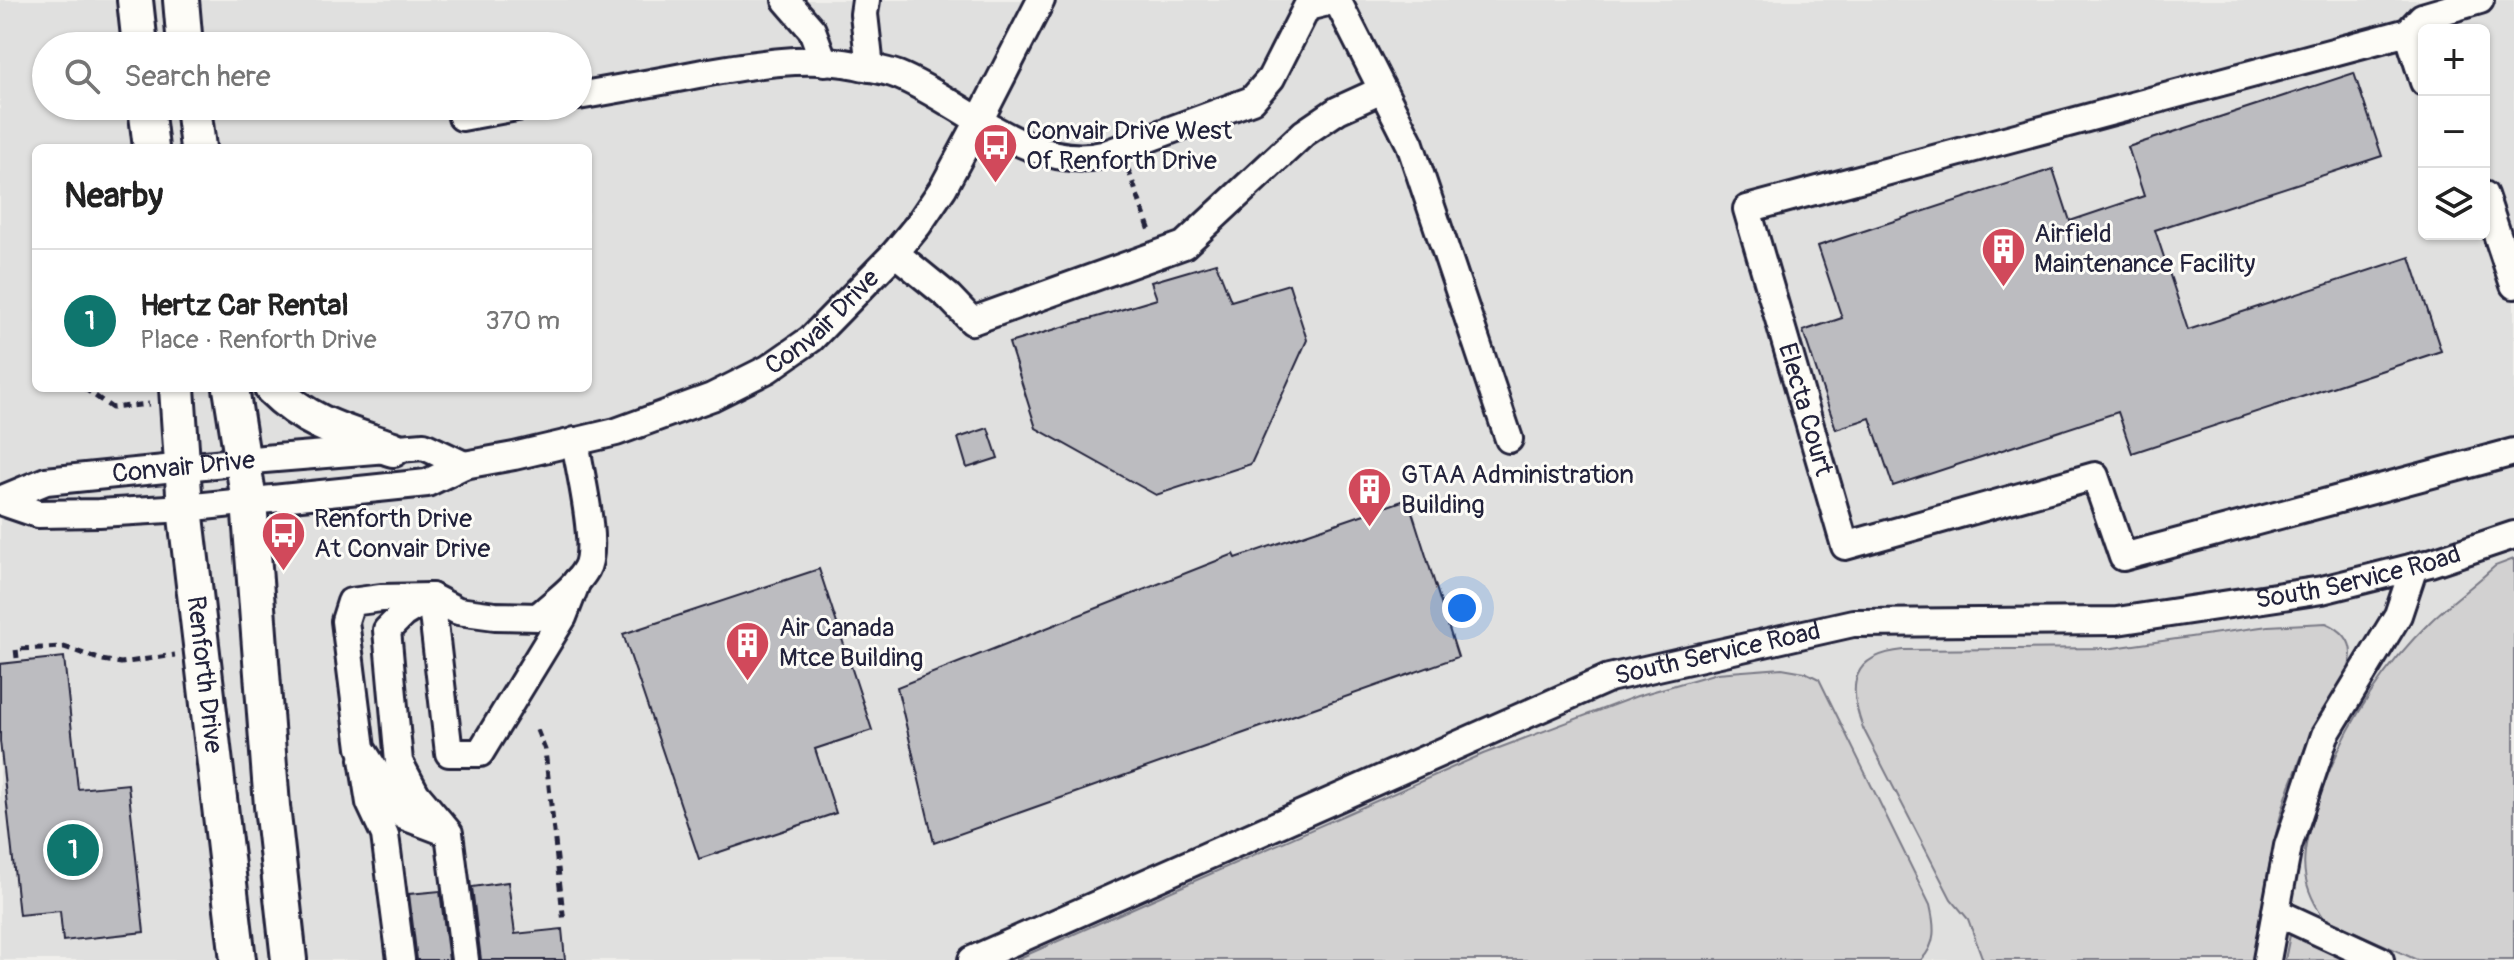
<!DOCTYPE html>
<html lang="en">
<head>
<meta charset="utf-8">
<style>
	body { margin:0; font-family:Pangolin,sans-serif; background:#f6f6f6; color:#222 }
	.controls { position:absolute; right:24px; top:24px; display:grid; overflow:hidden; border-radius:12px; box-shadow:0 2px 6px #0004 }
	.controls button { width:72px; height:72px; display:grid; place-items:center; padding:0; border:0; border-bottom:2px solid #e0e0e0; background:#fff; color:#222; font:40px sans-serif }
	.you { position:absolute; left:1462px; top:608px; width:28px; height:28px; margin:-20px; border:6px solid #fff; border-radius:50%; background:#1a73e8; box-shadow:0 0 0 12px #1a73e833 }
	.badge { display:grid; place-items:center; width:52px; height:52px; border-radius:50%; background:#0f766e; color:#fff; font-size:26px; font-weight:700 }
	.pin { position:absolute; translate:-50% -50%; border:4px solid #fff; box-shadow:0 2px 8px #0006 }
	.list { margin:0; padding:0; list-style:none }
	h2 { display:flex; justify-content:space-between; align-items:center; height:104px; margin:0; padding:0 32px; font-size:34px }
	h2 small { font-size:26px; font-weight:400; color:#767676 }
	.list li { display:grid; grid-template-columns:52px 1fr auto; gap:24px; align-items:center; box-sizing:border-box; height:144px; padding:0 32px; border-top:2px solid #e0e0e0 }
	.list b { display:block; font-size:30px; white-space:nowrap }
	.list p { margin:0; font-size:26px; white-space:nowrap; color:#767676 }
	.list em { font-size:26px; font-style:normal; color:#767676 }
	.icon { flex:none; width:44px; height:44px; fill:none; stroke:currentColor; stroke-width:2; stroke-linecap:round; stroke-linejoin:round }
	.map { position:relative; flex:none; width:2514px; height:960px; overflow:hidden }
	.search { position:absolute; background:#fff; box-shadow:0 2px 6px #0004; left:32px; top:32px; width:560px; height:88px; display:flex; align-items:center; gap:20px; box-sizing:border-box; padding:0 28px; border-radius:44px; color:#767676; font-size:30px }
	.panel { position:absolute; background:#fff; box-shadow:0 2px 6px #0004; left:32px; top:144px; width:560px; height:248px; border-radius:12px }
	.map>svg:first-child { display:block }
</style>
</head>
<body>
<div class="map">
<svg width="2514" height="960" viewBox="0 0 2514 960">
	<rect width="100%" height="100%" fill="#f0efec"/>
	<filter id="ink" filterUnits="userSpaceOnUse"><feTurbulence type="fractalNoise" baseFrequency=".0125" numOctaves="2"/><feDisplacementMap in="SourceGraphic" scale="16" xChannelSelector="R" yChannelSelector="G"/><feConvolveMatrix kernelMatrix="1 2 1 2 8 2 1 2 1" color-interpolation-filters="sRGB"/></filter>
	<g filter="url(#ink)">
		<path fill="#e0e0df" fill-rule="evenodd" d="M0,0H2514V960H0ZM2424,30H2484V234H2424ZM46,46H578V106H46ZM36,148H588V388H36Z"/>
		<g fill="#d2d1d1" stroke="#7a7a86" stroke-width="2">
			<path d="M2514,559V960H2417L2324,918C2296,879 2302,851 2316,808C2338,738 2377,674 2430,622C2447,605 2468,590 2486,574L2495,566Z"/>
			<path d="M2326,623C2340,629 2351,638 2351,654C2351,680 2323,712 2311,735C2303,751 2297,769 2290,786C2270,841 2264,902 2254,960H1983L1968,919L1951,899L1863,728C1847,685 1851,655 1904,650L2113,648L2268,626Z"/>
			<path d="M1782,668L1805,672L1819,679L1930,905C1935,926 1937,944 1921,960H1015L1483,754L1637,696L1717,673Z"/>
			<path d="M2290,935L2347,960H2285Z"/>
		</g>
		<g fill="#bcbcc0" stroke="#22223b" stroke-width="2">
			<path d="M2354,73L2382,156L2155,230L2188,330L2410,257L2441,351L2132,453L2118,412L1893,486L1870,418L1836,429L1803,331L1842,318L1818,246L2053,169L2070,221L2144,196L2128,147Z"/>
			<path d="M1216,263L1231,301L1289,284L1307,340L1251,464L1156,495L1036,428L1009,343L1157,299L1151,282Z"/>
			<path d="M988,428L998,458L967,468L958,438Z"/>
			<path d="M1408,499L1458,657L934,843L897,687L1234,554L1236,558Z"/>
			<path d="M819,569L872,730L815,749L836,813L699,859L623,634Z"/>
			<path d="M64,657L78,789L128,784L144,932L63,941L60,911L19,915L0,741V664Z"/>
			<path d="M508,882L515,934L562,929L565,960H481L472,887Z"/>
			<path d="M440,891L449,960H417L409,894Z"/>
		</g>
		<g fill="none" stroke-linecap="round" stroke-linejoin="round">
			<defs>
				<g id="minor">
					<path d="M786,0L812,30L824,62"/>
					<path d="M866,0L864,14L870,68"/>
					<path d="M1337,0L1410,144L1509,439"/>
					<path id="s1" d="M2480,0L2422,17L2408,32L1747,209L1845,546L2095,476L2123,557L2514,452"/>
					<path d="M2408,32L2424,82"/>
					<path d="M578,96C618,89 658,82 698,74C750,65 804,55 856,65C869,68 885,70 898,75C962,101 1030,172 1103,155L1252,100L1271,78L1307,7L1336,0"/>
					<path d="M462,117L522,106"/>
					<path d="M2484,195L2514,285"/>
					<path d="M895,253L949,297L972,321L1184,245L1304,133L1338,110L1382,90"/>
					<path id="s2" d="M0,500L46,481L264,459L424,446L464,465"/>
					<path id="s3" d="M0,501L38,514L99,513L185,508L427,483L464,465L514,456L616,432L712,397L768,369L811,339L895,253L918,225L943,188L979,121L1041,0"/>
					<path d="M363,759L370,803L385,835L401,960"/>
					<path d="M446,832L404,816L361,748L345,621L351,602L381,598L431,597L458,611L495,616L538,617C554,602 575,588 586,569C599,547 579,468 575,441"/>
					<path d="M2276,912L2380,960"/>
					<path d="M465,960L449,833L416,794L399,762L387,630L403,614L431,597L449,753H480L563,617L577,581"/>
					<path id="s4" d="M972,960L1609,678L1853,623L2117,621L2322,590L2430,563L2514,535"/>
					<path d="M2267,960L2288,846L2325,735L2398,615L2414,567"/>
				</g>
				<g id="major">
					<path d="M135,0L140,46"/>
					<path d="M181,0L185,46"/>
					<path d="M146,106L151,148"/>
					<path d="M193,106L198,148"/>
					<path id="s5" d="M177,388L185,508L238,960"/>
					<path d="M231,388L249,501L272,806L289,960"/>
					<path d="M272,388C308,424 346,433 393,449"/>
				</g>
			</defs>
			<use href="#minor" stroke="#22223b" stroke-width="32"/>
			<use href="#major" stroke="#22223b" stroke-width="40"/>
			<g stroke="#22223b" stroke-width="5" stroke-dasharray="8 6" stroke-linecap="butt">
				<path d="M1128,169L1150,231"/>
				<path d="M84,388L112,408L149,404"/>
				<path d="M17,658L16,649L64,647L102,660L121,663L175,655"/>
				<path d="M537,730L545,750L564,923"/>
			</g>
			<use href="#minor" stroke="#fdfcf7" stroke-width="26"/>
			<use href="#major" stroke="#fdfcf7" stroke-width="34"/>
		</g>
	</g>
	<defs>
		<symbol id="bus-pin" viewBox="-11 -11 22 30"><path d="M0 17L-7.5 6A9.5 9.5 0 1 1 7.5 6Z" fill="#d1495b" stroke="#fdfcf7"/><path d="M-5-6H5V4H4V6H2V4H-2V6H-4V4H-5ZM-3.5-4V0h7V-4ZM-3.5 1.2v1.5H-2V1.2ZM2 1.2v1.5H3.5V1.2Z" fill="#fff"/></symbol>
		<symbol id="building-pin" viewBox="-11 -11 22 30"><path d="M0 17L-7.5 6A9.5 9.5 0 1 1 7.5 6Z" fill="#d1495b" stroke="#fdfcf7"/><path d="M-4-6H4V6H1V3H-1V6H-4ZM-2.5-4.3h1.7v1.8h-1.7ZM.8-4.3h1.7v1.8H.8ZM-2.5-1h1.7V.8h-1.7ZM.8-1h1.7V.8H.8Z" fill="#fff"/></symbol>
	</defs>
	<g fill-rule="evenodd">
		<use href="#bus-pin" x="970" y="120" width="51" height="69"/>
		<use href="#building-pin" x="1978" y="224" width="51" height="69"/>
		<use href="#building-pin" x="1344" y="464" width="51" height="69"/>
		<use href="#bus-pin" x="258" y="508" width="51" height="69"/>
		<use href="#building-pin" x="722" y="618" width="51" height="69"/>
	</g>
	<g text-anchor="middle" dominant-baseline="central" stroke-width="6" stroke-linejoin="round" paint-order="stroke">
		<g font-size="26" fill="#22223b" stroke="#fdfcf7" text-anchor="start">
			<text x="1026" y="131">Convair Drive West<tspan x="1026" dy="30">Of Renforth Drive</tspan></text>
			<text x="2034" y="234">Airfield<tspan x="2034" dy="30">Maintenance Facility</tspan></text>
			<text x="1401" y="475">GTAA Administration<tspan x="1401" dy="30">Building</tspan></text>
			<text x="314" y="519">Renforth Drive<tspan x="314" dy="30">At Convair Drive</tspan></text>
			<text x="779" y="628">Air Canada<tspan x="779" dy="30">Mtce Building</tspan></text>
		</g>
		<g font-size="26" fill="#22223b" stroke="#fdfcf7">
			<text stroke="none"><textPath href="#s3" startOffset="864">Convair Drive</textPath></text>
			<text stroke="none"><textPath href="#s1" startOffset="974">Electa Court</textPath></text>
			<text stroke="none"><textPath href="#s2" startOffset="188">Convair Drive</textPath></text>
			<text stroke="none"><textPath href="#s4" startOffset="1456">South Service Road</textPath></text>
			<text stroke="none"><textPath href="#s4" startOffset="808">South Service Road</textPath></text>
			<text stroke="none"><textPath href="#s5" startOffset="288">Renforth Drive</textPath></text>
		</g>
	</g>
</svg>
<div class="controls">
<button>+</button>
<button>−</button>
<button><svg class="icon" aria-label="layers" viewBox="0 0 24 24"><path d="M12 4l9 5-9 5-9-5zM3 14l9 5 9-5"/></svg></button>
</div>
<div class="you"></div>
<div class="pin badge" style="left:73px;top:850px">1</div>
<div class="search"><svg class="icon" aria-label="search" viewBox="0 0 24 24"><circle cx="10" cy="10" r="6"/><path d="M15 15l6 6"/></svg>Search here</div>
<section class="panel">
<h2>Nearby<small></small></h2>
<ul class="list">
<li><span class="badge">1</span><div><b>Hertz Car Rental</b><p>Place · Renforth Drive</p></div><em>370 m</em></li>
</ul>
</section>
</div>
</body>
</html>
